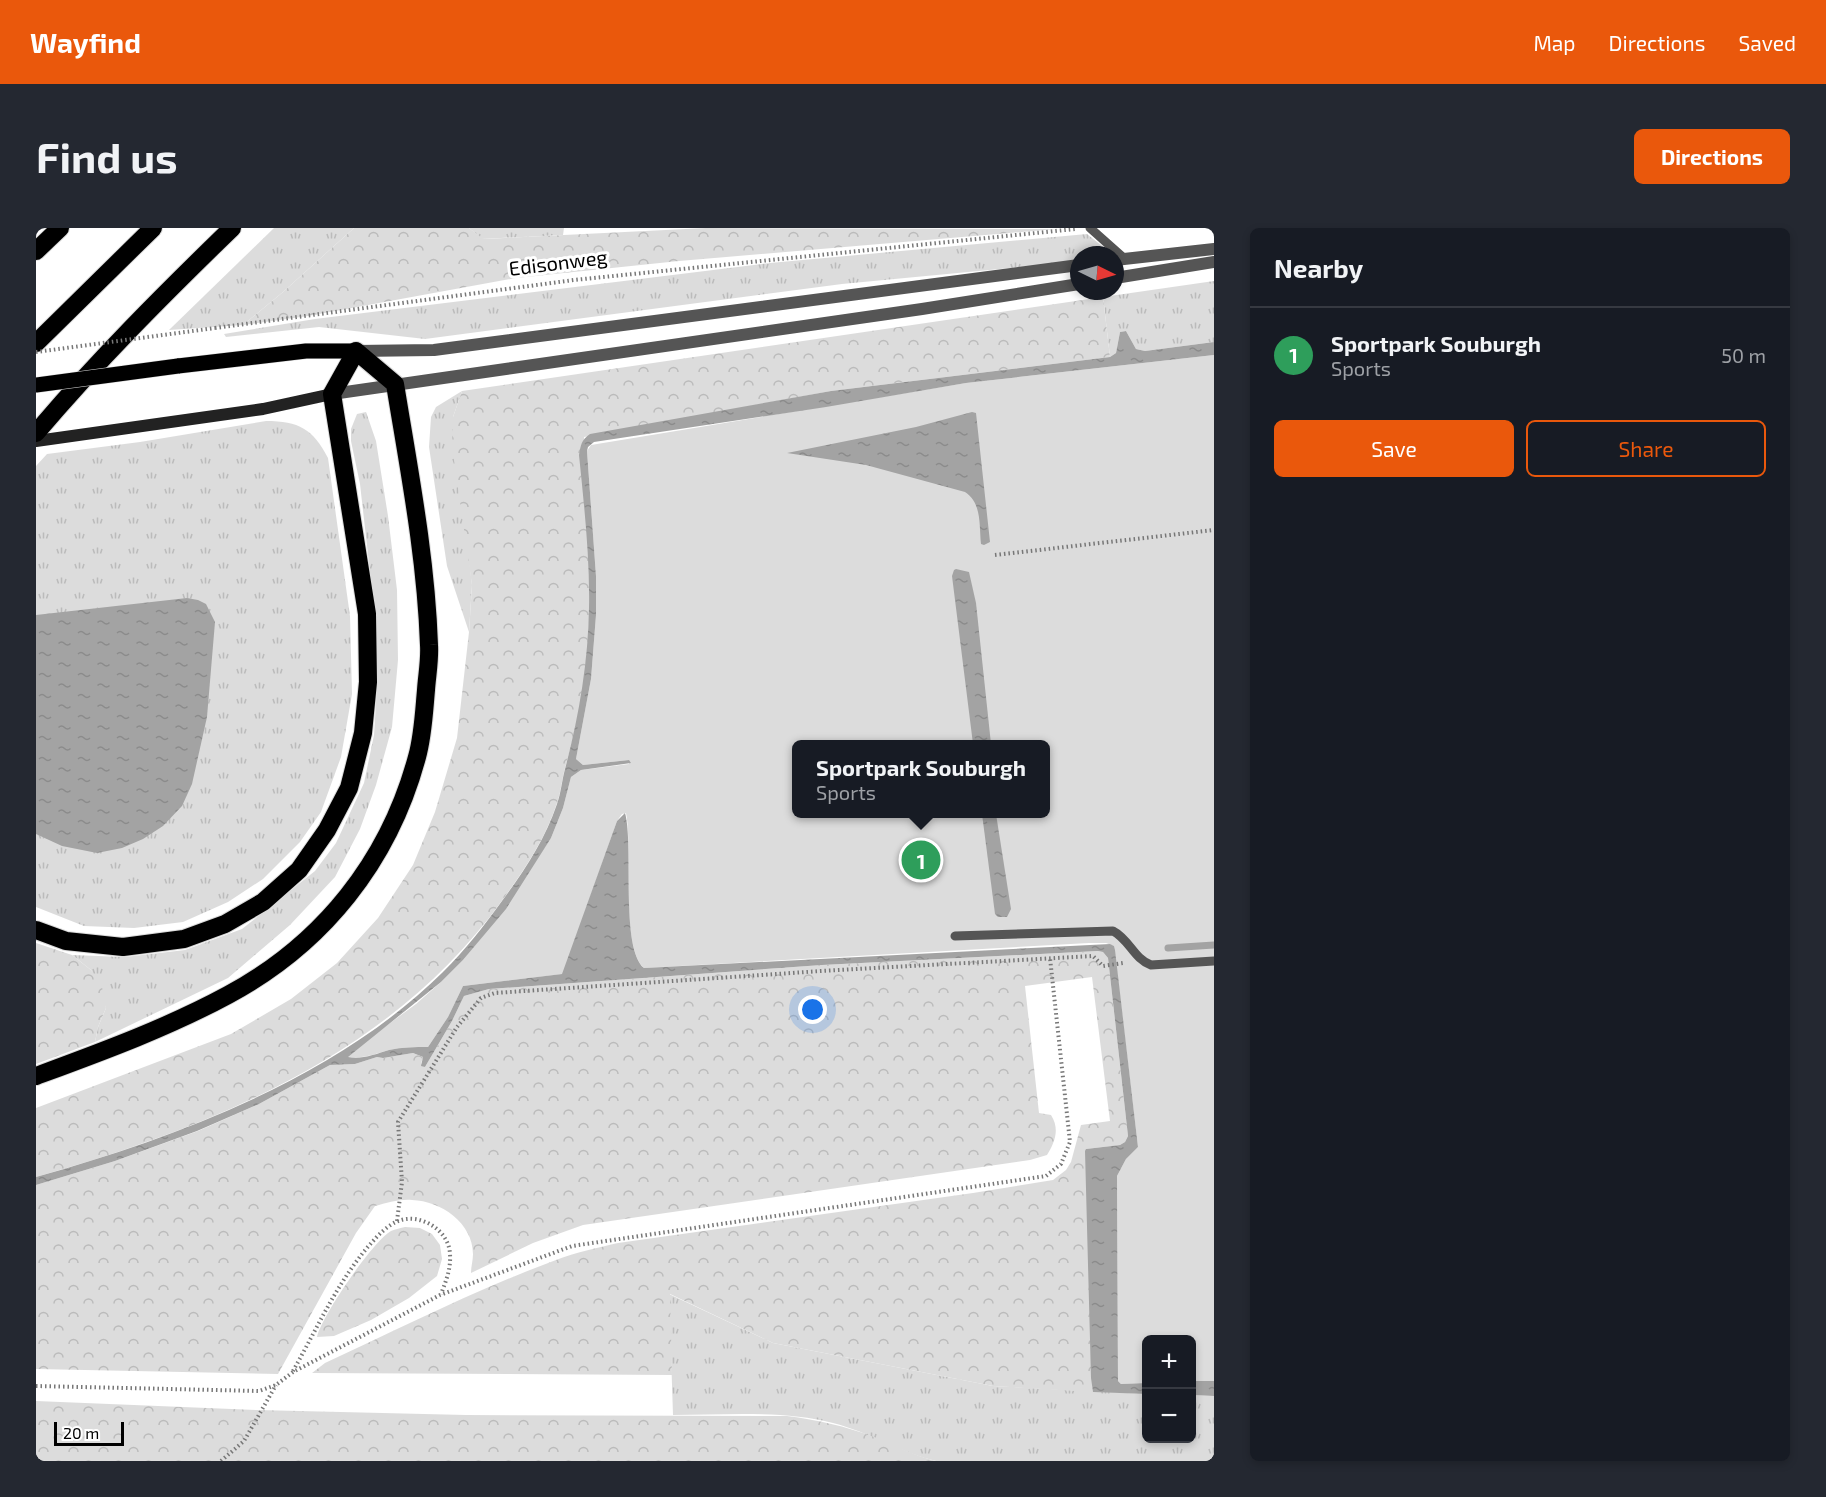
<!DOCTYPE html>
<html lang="en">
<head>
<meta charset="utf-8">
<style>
	body { margin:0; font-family:"Exo 2",sans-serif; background:#242831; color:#f1f3f6 }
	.controls { position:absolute; right:18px; bottom:18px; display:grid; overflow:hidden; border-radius:9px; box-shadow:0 3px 9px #0003 }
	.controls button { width:54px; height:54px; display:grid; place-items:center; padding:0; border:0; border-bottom:2px solid #363941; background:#171b24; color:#f1f3f6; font:30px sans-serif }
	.compass { position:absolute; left:1034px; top:18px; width:54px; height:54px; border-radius:50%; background:#171b24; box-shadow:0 3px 9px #0003; rotate:95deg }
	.scale { position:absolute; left:18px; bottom:15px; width:70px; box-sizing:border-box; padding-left:6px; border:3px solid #000; border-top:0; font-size:16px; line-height:21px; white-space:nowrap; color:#000; -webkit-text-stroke:4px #fff; paint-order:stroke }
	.you { position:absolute; left:777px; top:782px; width:21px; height:21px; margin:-15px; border:4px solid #fff; border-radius:50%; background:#1a73e8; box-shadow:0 0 0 9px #1a73e833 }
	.badge { display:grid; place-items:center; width:39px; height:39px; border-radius:50%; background:#ea580c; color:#fff; font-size:20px; font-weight:700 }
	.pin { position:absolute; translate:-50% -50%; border:3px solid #fff; box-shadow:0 2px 6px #0006 }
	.popup { position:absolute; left:756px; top:512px; width:258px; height:78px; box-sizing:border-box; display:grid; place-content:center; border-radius:9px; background:#171b24; filter:drop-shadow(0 2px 4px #0005); font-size:20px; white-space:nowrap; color:#9ea1a6 }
	.popup b { font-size:22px; color:#f1f3f6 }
	.popup::after { content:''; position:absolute; left:50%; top:100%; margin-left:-12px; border:12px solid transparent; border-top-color:#171b24 }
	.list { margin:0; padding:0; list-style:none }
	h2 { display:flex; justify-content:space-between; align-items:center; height:78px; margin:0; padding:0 24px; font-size:26px }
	h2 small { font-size:20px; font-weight:400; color:#9ea1a6 }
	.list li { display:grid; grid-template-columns:39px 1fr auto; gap:18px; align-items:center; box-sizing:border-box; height:96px; padding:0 24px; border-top:2px solid #363941 }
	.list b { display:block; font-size:22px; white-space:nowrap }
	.list p { margin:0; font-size:20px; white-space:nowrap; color:#9ea1a6 }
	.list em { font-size:20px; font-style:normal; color:#9ea1a6 }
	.actions { display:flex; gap:12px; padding:18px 24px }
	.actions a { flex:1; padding:14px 0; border:2px solid #ea580c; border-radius:9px; text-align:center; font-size:21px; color:#ea580c }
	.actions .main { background:#ea580c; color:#fff }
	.map { position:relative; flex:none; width:1178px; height:1233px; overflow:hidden; border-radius:9px }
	header { display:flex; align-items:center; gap:36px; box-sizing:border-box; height:84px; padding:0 30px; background:#ea580c; color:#fff }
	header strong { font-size:28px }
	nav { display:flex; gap:33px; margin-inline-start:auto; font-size:21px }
	.intro { display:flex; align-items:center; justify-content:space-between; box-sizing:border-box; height:144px; padding:0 36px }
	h1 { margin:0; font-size:42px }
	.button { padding:15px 27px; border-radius:9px; background:#ea580c; color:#fff; font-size:21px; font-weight:700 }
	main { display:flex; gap:36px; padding:0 36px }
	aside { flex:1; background:#171b24; border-radius:9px; box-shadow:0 3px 9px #0003 }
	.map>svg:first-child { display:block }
</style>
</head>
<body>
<header>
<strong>Wayfind</strong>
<nav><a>Map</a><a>Directions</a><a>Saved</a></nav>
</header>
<div class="intro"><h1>Find us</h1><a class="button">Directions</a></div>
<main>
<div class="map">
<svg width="1178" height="1233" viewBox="0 0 1178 1233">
	<defs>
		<pattern id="grass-tufts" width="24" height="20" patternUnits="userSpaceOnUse" patternTransform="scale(1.5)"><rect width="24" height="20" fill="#dcdcdc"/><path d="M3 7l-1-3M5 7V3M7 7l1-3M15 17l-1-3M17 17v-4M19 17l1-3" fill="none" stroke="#bbb"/></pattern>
		<pattern id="forest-crowns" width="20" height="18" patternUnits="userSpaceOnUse" patternTransform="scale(1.5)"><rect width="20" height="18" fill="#dcdcdc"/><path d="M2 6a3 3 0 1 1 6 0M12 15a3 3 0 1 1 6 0" fill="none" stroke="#bbb"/></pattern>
		<pattern id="water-ripples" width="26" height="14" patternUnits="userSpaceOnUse" patternTransform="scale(1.5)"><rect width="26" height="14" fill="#a3a3a3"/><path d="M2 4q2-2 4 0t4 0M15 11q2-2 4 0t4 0" fill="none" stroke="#8b8b8b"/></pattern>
	</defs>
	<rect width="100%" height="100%" fill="#fff"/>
	<g fill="url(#grass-tufts)">
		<path d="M238,0H318L247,64L207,97L133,102Z"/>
		<path d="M433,0H528L527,7L446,11Z"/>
		<path d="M1051,6L1071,22V27H1043V33L1027,35L806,56L389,111L283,99L190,109L188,106L279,91L734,35Z"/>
		<path d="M1178,53V114L1109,123L1100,121L1090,103L1084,104L1080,125L1074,129L1067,69Z"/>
		<path d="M426,163L417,189L436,357L433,404L411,338L393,219L395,189L400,179Z"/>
		<path d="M330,184L340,213L352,288L361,362L362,432L356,499L340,557L324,601L299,649L254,697L192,750L59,814L62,799L70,780L55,742L36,727L89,729L149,722L206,701L279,643L300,615L328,555L338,507L341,458L340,397L324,256L315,213V201L321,186Z"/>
		<path d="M230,193C263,193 277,201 292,230L314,388L316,466L305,529L285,584L264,614L227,651L192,674L147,694L98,700L48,698L0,679V238L11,226L104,214Z"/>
		<path d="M633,1066L737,1115L957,1158L1110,1166V1210H1156V1167L1178,1168V1233H900C865,1225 833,1204 797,1195C747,1182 688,1187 637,1187Z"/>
	</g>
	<g fill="url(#forest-crowns)">
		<path d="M318,0H433L447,11L670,0L1020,1L643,33L480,50L272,88L207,97L247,64Z"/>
		<path d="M1067,69L1074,129L795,163L548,209C551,283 558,359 550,433C547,469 539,505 529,540C526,551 525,564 521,575C509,612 487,644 465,674C354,827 177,899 0,949V880L195,806L255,771L301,735L342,690L377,637L399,584L421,510L433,404L436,357L416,218L417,189L426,163Z"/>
		<path d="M0,715L36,727L55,742L66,759L70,780L62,799L59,814L0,836Z"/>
		<path d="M1062,723L1067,724L1072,730L1092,908L1089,914L1084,917L1050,921L1057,1164L957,1158L737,1115L634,1066L636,1147L276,1145L289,1135C365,1100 441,1061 520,1032C540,1024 561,1020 582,1015L937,965L1017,952L1030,942L1035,934L1045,897L1074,893L1056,749L989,758L1003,885L1015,887C1024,901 1019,914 1011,927L994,932L547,997L497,1015L435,1045C435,1039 437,1032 437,1026C437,995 405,973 376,972C363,971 351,975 339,978L320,1005L242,1146L0,1141V957L79,933L162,903L223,876L294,837L319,836L341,829L347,830L377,825L387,829L385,836L389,839L416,793L428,768L453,761L786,737Z"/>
		<path d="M369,999L384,1000L396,1006L404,1017L406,1031L401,1048L373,1070L335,1092L298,1108L281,1109C285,1089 337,1013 355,1003C359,1001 365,1000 369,999Z"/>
		<path d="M0,1173L221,1182L430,1187L751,1188C782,1192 809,1198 838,1209C859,1217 878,1228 900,1233H0Z"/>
	</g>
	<path fill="#dcdcdc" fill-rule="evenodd" d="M1178,127V1153H1156V1112H1110V1155L1085,1156L1082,1153L1081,948L1090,931L1102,919L1078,718L1070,715H1053L608,740C584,720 597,617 590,585L586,586L581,593L527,746L427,758L412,789L392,819C379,819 366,819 353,822C340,826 326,831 312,829V826L380,776L405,754L427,732L450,704L515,610L527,580L535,549L545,542L593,536V532L547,537L540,531L555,451L560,387V348L551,223L555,217L930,155ZM760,516H1010V586H760Z"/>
	<g fill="url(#water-ripples)">
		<path d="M1090,103L1100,121L1109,123L1178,114V127L930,155L790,179L558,214L552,219L551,223L560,348V387L555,451L540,531L547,537L593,532L595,535L545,542L535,549L527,580L515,610L470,681L427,732L405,754L312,829C325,832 340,826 353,822C366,819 379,819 392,819L412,789L427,758L526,746L581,593L589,585C598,616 584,720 608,740L1074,716L1078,718L1079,722L1102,919L1090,931L1081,948L1082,1153L1085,1156L1110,1155V1166L1057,1164L1055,1150L1049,923L1050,921L1084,917L1089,914L1092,908L1072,730L1067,724L1062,723L786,737L453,761L428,768L416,793L389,839L385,838L387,829L377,825L347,830L341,829L319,836L294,837L223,876L161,903L79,933L0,957V949C142,909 300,850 407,744C429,722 448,698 466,673C488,643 509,612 521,576C525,565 526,552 529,541C543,488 552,435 553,380C554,329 548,277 543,227C545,217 545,212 554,206L795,163L1074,129L1080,125L1084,104Z"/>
		<path d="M936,184L940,185L954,314L948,317L945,316C943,297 946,275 929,264L830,237L751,225L880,199Z"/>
		<path d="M920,341L933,344L940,375L955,516H937L916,348L918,342Z"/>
		<path d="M151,370L162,372L170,376L179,394L171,489L156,556L146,578L127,598L107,611L86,620L61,625L26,618L0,606V387Z"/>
		<path d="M946,586H960L975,681L971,689H962L959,686Z"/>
		<path d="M1156,1153H1178V1168L1156,1167Z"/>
	</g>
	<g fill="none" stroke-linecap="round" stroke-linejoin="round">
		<path stroke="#a3a3a3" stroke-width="7" d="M1132,720L1178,717"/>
		<defs>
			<path id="primary" d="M142,138L270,123H320"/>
			<g id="motorway">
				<path d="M0,23L24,0"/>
				<path d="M0,115L117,0"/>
				<path d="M0,205C61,133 128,66 196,0"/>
				<path d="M0,702L30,713L87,719L148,711L189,696L227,674L263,642L291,602L313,560L327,505L332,454L331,386L296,166L320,123L359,156C373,242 390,329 393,417C394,432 391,447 390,462C388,484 387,508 381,529C353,633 287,716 192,767C131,800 65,824 0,848"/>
			</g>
		</defs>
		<use href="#primary" stroke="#dbdbdb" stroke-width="16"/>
		<use href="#motorway" stroke="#dbdbdb" stroke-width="20"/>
		<g stroke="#777" stroke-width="4" stroke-dasharray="1.5 3" stroke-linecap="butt">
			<path d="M179,100L538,52L1039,1"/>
			<path d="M959,327L1178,302"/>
			<path d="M361,993L366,954L362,894L421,799L445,770L459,765L785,743L1057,728L1067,738L1087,735"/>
			<path d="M257,1143C282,1099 304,1048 339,1011C344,1005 353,997 360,994C383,983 413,1002 414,1026C415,1041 410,1053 405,1066"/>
			<path d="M0,1158L223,1163L240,1157L257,1144L404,1067L536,1018L1010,948L1025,936L1034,914L1014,730"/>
			<path d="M185,1233L208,1213L240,1157"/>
		</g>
		<g stroke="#555" stroke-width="9">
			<path d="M1054,0L1089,31"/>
			<path d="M919,708L1077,703C1093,711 1098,731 1115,737L1178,733"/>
		</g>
		<g stroke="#555" stroke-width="12">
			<path d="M1079,32L1178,21"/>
			<path d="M1079,50L1178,34"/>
			<path d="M320,123L398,122L1043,37"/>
			<path d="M296,166L886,81L1043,56"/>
		</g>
		<path stroke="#222" stroke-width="12" d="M0,213L227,181L296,166"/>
		<use href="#primary" stroke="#000" stroke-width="15"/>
		<use href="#motorway" stroke="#000" stroke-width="18"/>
		<defs>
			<path id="primary-bridge" d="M0,157L142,138"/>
		</defs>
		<use href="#primary-bridge" stroke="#dbdbdb" stroke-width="16" stroke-linecap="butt"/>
		<path stroke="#777" stroke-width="4" stroke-dasharray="1.5 3" stroke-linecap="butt" d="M0,124L179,100"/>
		<use href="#primary-bridge" stroke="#000" stroke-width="15"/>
	</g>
	<g text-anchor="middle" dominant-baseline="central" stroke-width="6" stroke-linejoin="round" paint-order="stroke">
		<g font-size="20" fill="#000" stroke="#fff">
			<text transform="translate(522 34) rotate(-7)">Edisonweg</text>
		</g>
	</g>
</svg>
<div class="controls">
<button>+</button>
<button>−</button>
</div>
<svg class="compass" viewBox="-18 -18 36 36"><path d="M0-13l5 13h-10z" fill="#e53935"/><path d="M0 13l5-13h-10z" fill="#9ea1a6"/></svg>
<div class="scale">20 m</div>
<div class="you"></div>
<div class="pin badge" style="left:885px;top:632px;background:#2e9e5b">1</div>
<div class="popup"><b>Sportpark Souburgh</b>Sports</div>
</div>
<aside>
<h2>Nearby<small></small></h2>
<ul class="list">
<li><span class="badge" style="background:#2e9e5b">1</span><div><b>Sportpark Souburgh</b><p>Sports</p></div><em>50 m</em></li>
</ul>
<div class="actions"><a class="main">Save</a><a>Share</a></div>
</aside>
</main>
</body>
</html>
